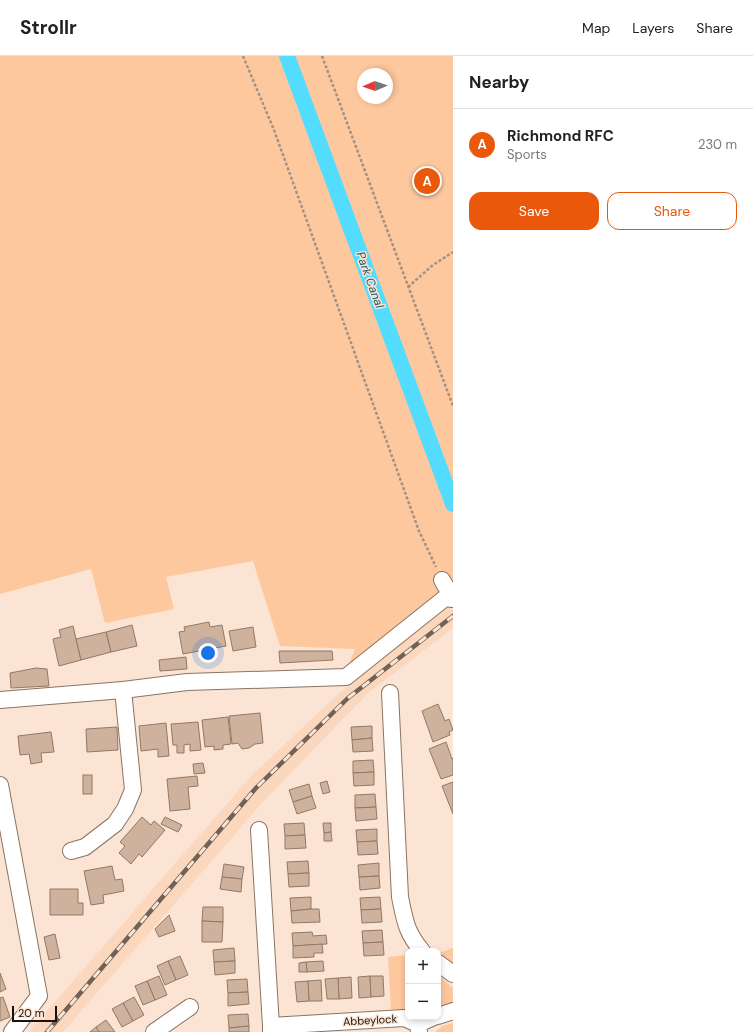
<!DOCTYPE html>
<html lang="en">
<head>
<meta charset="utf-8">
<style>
	body { margin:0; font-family:"DM Sans",sans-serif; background:#f6f6f6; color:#222 }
	.controls { position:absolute; right:12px; bottom:12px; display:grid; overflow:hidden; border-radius:8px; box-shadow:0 2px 6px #0003 }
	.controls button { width:36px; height:36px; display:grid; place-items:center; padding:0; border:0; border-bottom:1px solid #e0e0e0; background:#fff; color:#222; font:20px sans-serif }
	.compass { position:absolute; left:357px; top:12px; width:36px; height:36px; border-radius:50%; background:#fff; box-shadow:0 2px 6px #0003; rotate:268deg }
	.scale { position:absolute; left:12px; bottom:10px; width:45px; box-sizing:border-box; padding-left:4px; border:2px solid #1b110a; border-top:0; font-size:11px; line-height:14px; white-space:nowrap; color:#1b110a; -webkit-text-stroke:3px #fbe4d3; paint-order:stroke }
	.you { position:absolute; left:208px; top:597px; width:14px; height:14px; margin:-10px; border:3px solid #fff; border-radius:50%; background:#1a73e8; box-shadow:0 0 0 6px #1a73e833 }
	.badge { display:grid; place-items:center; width:26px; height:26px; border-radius:50%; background:#ea580c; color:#fff; font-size:13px; font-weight:700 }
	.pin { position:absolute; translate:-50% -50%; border:2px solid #fff; box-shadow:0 1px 4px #0006 }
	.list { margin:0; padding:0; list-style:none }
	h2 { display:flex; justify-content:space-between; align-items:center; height:52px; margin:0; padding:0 16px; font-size:17px }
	h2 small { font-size:13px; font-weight:400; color:#767676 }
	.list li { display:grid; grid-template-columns:26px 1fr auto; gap:12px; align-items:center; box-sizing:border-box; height:72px; padding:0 16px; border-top:1px solid #e0e0e0 }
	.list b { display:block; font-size:15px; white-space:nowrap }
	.list p { margin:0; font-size:13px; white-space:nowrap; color:#767676 }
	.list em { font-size:13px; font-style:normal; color:#767676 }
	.actions { display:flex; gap:8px; padding:12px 16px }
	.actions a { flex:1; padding:9px 0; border:1px solid #ea580c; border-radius:12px; text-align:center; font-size:14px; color:#ea580c }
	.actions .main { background:#ea580c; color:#fff }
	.map { position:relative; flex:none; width:453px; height:976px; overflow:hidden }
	header { display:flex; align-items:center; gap:24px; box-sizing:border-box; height:56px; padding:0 20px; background:#fff; border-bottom:1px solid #e0e0e0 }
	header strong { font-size:19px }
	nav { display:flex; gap:22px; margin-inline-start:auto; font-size:14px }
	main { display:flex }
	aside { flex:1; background:#fff }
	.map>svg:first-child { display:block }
</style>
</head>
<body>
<header>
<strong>Strollr</strong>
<nav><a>Map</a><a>Layers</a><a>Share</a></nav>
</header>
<main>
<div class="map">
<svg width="453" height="976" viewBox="0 0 453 976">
	<rect width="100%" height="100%" fill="#fbe4d3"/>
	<path fill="#fbd7bd" d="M450,547L453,556V572L368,637L262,747L63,976H29L251,720L336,640Z"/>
	<g fill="#fec89e" fill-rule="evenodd">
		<path d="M0,0H453V532L348,610L355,593L280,590L253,505L166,521L174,553L105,567L91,513L0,538ZM363,18H387V42H363Z"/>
		<path d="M453,892V912L439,897Z"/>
		<path d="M408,899V955L391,953L388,901Z"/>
		<path d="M438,919L453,932V950L438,955Z"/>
		<path d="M453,967V976H435L442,970Z"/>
	</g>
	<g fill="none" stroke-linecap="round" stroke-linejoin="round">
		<path stroke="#54dcfe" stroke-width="16" d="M287,0L453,448"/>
	</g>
	<g fill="#ceb29d" stroke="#927965">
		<path d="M209,566L210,571L222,569L226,590L183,598L179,576L185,575L184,571Z"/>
		<path d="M132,569L137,590L111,596L106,576Z"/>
		<path d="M73,570L81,604L59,610L53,583L61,581L59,574Z"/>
		<path d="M253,571L256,591L233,595L229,575Z"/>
		<path d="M106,576L111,596L81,604L76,583Z"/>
		<path d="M279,595H332L333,604L280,607Z"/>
		<path d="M186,601L187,613L160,615L159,604Z"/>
		<path d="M36,612L47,613L49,630L11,632L10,617Z"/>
		<path d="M438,648L445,665L449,663L453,674L449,676L450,679L433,686L422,655Z"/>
		<path d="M260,657L263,687L255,688L249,692L242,693L238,687L232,688L229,660Z"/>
		<path d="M228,661L231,688L223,689V693L214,694V690L205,691L202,664Z"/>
		<path d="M198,666L201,694L190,695V688L184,689V697H177V689H173L171,668Z"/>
		<path d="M166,667L169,700L158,701V693L141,695L139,670Z"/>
		<path d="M372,670V682L352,684L351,671Z"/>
		<path d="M117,671L118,694L87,696L86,673Z"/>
		<path d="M51,676L54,696L41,697L42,706L31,708L29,698L20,699L18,680Z"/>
		<path d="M372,682L373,695L353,696L352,684Z"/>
		<path d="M446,686L452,703L453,702V719L441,723L429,693Z"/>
		<path d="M373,704L374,716L353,717V705Z"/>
		<path d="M203,707L205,717L194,718L193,708Z"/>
		<path d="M374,716V729L354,730L353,717Z"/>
		<rect x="83" y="719" width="9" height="19"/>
		<path d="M197,720L198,730L188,731L190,753L170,755L167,723Z"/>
		<path d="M327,725L330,736L323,738L320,727Z"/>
		<path d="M453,726V758L442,730Z"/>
		<path d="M309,728L312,740L293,746L289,734Z"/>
		<path d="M375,738L376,751L355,752V739Z"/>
		<path d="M312,740L316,752L297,758L293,746Z"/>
		<path d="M376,751L377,763L356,765L355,752Z"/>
		<path d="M142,761L151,769L154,765L165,774L142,801L139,798L131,808L119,797L125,790L120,786Z"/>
		<path d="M165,761L182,769L178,776L161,768Z"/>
		<path d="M304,767L305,779L285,780L284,768Z"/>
		<path d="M323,767H331V776L324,777Z"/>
		<path d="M377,773V785L357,786L356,774Z"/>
		<path d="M331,776L332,785H324V777Z"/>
		<path d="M305,779L306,792L285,793V780Z"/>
		<path d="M377,785L378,798L358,799L357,786Z"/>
		<path d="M308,805L309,817L288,818L287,806Z"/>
		<path d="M379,807V820L359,821L358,809Z"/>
		<path d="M224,808L244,811L242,823L222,821Z"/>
		<path d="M112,810L115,824L122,823L124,835L103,839L104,847L91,849L84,815Z"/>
		<path d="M309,817V830L289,831L288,818Z"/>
		<path d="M379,820L380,832L360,834L359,821Z"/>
		<path d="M222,821L242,823L241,836L220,833Z"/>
		<path d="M50,833H78V847H83V859H50Z"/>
		<path d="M311,841V853L291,855L290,842Z"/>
		<path d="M380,841L381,853L361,854L360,842Z"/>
		<path d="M203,851H223V866L202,865Z"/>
		<path d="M311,853H319L320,866L292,867L291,855Z"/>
		<path d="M381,853L382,866L362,867L361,854Z"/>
		<path d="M169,859L175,875L159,881L155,873Z"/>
		<path d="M202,865L223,866L222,886H202Z"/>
		<path d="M382,874L383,886L363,887L362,875Z"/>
		<path d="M312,876L313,880L326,879L327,888L293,890L292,877Z"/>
		<path d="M55,878L60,902L49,904L44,881Z"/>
		<path d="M383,886L384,899L364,900L363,887Z"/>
		<path d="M322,888L323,897H314V901L293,902V890Z"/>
		<path d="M234,892L235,905L214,906L213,894Z"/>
		<path d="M180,900L188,919L176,924L168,905Z"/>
		<path d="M168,905L176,924L165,929L157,910Z"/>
		<path d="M235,905V917L215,919L214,906Z"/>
		<path d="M323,905L324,915L307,916L306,906Z"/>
		<path d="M306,906L307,916H299V907Z"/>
		<path d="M0,917L6,933L0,936Z"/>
		<path d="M159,920L167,939L155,944L147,925Z"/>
		<path d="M370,920L371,941L359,942L358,921Z"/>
		<path d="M370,920H383L384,940L371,941Z"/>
		<path d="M351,921L352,942L339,943L338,922Z"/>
		<path d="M338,922L339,943H327L325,923Z"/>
		<path d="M247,923L248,936L228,937L227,924Z"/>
		<path d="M321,924L322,945H309L308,925Z"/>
		<path d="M147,925L155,944L143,949L135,930Z"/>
		<path d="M308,925L309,945L297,946L295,926Z"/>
		<path d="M248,936L249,948L228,950V937Z"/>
		<path d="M3,941L10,961L0,965V942Z"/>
		<path d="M134,941L144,959L133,965L123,947Z"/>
		<path d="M123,947L133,965L122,971L112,953Z"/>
		<path d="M248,958L249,970L229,972L228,959Z"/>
		<path d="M106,964L115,976H99L96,971Z"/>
		<path d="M249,970V976H229V972Z"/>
		<path d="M96,971L99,976H90Z"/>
	</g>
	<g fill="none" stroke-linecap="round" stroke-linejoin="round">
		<defs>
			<g id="minor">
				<path d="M442,524L453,543"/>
				<path d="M390,637L400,841C405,865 406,876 422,895"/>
				<path d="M0,644L123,634L187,626L346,621L445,542L453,543"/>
				<path d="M0,729L39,940L12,976"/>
				<path d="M259,774L271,970"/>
				<path d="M71,795L85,791L115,768L125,753L133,734L123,634"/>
				<path d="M438,907L453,918"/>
				<path d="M438,960L453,955"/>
				<path d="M418,968L434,961"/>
				<path d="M154,976L190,951"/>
				<path d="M271,976V970L404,962L418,968L419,976"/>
			</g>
		</defs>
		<use href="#minor" stroke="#8d7460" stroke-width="18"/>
		<g stroke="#a39284" stroke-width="2.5" stroke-dasharray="3 2" stroke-linecap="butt">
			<path d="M243,0L274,74L419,475L436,511"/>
			<path d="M322,0L453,350"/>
			<path d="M408,231L433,209L453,196"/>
		</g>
		<use href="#minor" stroke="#fff" stroke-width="16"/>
		<defs>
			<path id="rail" d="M47,976L256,732L348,642L453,560"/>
		</defs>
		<use href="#rail" stroke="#716257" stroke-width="4.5"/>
		<use href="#rail" stroke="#fbe4d3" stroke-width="3" stroke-dasharray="9" stroke-linecap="butt"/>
	</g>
	<g text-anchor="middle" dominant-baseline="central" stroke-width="3" stroke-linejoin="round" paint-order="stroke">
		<g font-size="11" fill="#1b110a" stroke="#fbe4d3">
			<text transform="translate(370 964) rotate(-3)">Abbeylock</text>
		</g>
		<g font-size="12" font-style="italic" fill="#255c6b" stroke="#fbe4d3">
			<text transform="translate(370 224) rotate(70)">Park Canal</text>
		</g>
	</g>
</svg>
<div class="controls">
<button>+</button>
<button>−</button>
</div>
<svg class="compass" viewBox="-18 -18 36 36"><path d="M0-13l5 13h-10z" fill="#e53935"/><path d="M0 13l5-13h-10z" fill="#767676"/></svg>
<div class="scale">20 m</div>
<div class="you"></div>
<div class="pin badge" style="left:427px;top:125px">A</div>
</div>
<aside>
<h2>Nearby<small></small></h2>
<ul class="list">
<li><span class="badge">A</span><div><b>Richmond RFC</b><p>Sports</p></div><em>230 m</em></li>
</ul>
<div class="actions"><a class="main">Save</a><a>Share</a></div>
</aside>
</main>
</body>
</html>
